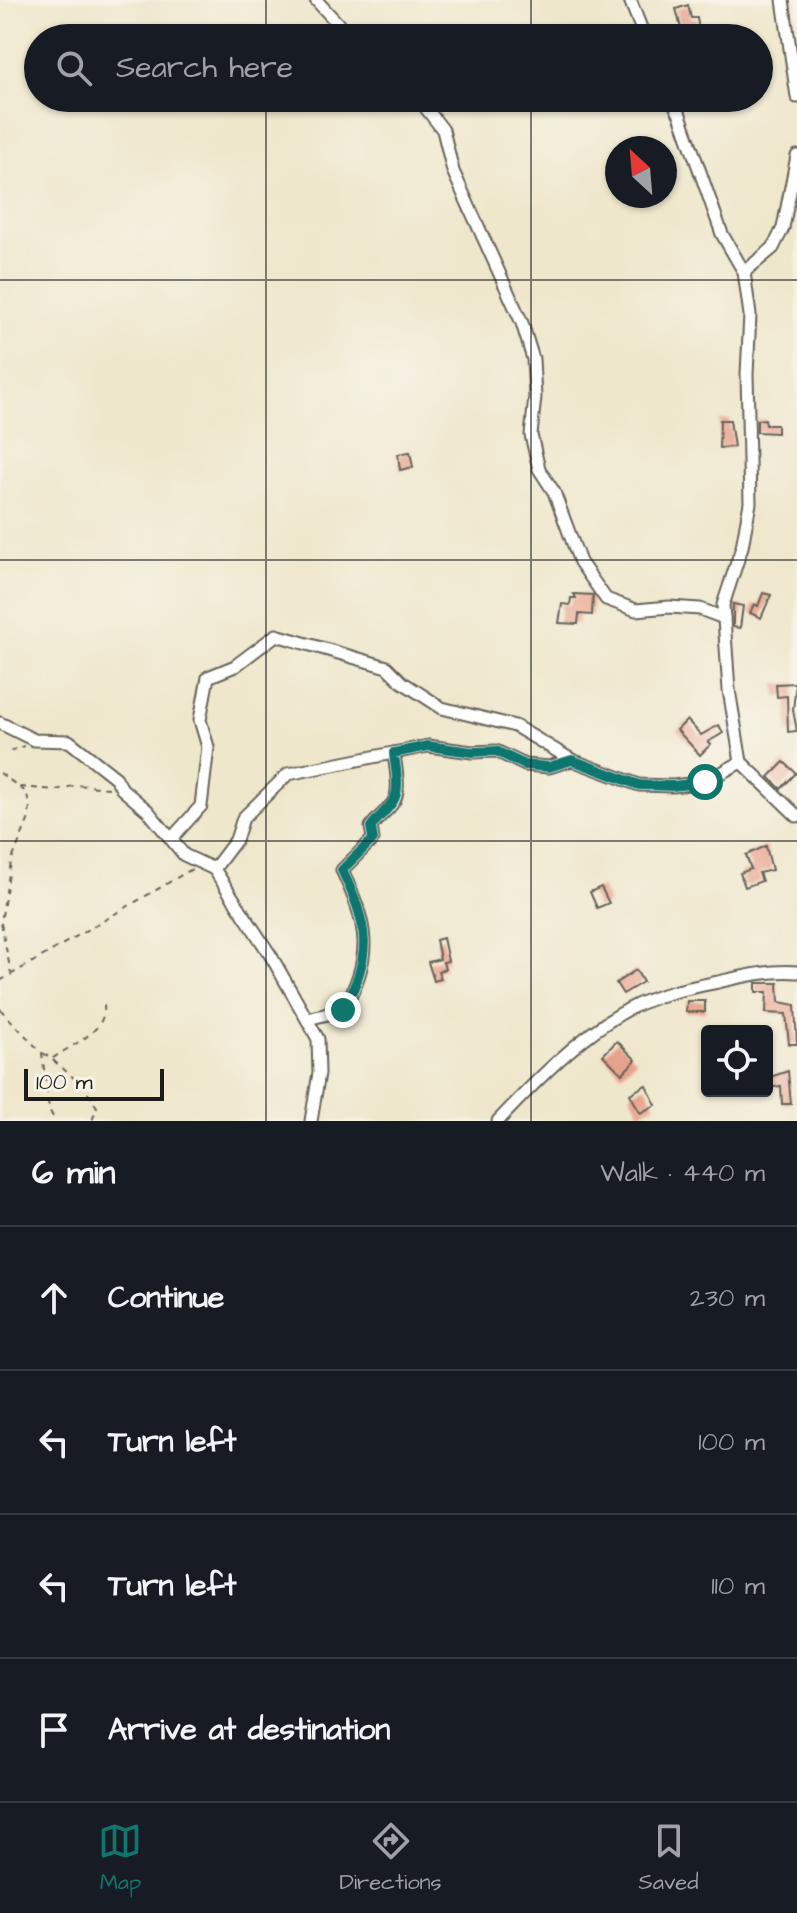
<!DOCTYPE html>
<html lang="en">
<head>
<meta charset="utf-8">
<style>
	body { margin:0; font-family:"Architects Daughter",sans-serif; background:#242831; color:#f1f3f6 }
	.controls { position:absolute; right:24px; bottom:24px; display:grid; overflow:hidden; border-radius:8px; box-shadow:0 2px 6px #0004 }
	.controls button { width:72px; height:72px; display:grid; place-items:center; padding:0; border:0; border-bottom:2px solid #363941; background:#171b24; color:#f1f3f6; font:40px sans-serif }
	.compass { position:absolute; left:605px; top:136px; width:72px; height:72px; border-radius:50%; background:#171b24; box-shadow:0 2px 6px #0004; rotate:334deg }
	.scale { position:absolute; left:24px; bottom:20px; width:140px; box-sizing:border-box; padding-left:8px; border:4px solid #1c1c1c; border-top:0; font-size:22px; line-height:28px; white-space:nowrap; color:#1c1c1c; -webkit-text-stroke:6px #f7f3e8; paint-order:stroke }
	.stop { position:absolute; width:24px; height:24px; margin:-18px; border:6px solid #0f766e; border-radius:50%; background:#fff }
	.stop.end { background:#0f766e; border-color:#fff; box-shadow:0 2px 8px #0008 }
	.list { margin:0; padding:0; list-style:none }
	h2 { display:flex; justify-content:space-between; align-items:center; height:104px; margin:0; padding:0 32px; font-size:34px }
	h2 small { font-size:26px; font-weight:400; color:#9ea1a6 }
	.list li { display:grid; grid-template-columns:52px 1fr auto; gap:24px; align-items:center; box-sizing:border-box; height:144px; padding:0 32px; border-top:2px solid #363941 }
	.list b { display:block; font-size:30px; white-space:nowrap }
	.list em { font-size:26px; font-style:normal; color:#9ea1a6 }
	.icon { flex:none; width:44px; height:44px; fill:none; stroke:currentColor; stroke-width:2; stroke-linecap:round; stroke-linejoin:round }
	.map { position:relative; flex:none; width:797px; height:1121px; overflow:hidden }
	.search { position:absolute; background:#171b24; box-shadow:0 2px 6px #0004; left:24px; right:24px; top:24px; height:88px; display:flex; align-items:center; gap:20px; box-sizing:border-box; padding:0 28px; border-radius:44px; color:#9ea1a6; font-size:30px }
	.sheet { height:680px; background:#171b24 }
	nav { display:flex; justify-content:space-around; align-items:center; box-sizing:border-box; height:112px; border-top:2px solid #363941; background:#171b24; font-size:22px; color:#9ea1a6 }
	nav a { display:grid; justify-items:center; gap:4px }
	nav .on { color:#0f766e }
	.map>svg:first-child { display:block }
</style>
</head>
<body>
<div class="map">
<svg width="797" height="1121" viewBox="0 0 797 1121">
	<rect width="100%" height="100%" fill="#f7f3e8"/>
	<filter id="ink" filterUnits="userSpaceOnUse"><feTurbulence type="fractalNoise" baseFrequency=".0125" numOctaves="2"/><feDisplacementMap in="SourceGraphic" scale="16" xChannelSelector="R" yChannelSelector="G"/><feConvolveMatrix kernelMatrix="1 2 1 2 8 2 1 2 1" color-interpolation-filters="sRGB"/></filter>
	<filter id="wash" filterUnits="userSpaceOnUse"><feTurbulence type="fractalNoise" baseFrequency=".006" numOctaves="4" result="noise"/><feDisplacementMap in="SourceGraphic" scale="32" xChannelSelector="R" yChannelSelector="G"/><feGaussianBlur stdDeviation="1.8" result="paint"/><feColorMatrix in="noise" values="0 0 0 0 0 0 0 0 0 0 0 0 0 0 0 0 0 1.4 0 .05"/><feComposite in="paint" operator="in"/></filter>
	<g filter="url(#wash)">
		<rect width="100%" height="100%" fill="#efe7cc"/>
		<g id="blocks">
			<g fill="#e8a18b">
				<path d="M688,5L691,18H697L699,30L682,32L676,9Z"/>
				<path d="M765,419L766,425H777V433L757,432V420Z"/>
				<path d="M720,420H730L734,447L719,448Z"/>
				<path d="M410,452L413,467L400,470L398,454Z"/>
				<path d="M763,593L771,595L761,618L750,613L754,604L758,606Z"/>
				<path d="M574,594L593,595L592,615L579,614L578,624L559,623L562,604L570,605L571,598H576Z"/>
				<path d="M733,604L743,606L740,628L733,627Z"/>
				<path d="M796,683L793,710L797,731L788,732L787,696L777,697L776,684Z"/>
				<path d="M687,720L701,735L719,725L723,733L708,742L711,744L700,755L677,730Z"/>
				<path d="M784,762L796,773L781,789L769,777Z"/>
				<path d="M766,846L772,870L759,873L762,881L745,887L740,873L751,869L746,855Z"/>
				<path d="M601,887L609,903L597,908L590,892Z"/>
				<path d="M443,938L448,961L443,962L445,969L438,971L441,979L434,981L428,962L440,959L436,940Z"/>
				<path d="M636,970L643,982L623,994L616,983Z"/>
				<path d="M756,983H778L779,1002L795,1005L797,1044H789L786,1014L766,1013L767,992H756Z"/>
				<path d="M687,1001H705V1012H686Z"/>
				<path d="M617,1041L636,1060L622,1074L603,1055Z"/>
				<path d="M788,1071L791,1104H782L781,1086L767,1088V1078Z"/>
				<path d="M646,1085L656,1105L640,1113L630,1094Z"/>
			</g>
		</g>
	</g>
	<g filter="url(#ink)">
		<use href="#blocks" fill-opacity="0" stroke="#66635a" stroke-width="2"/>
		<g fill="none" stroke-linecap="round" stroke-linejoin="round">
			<defs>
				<g id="minor">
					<path d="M316,0L351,38"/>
					<path d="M630,0L645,38"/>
					<path d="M783,0L797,97"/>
					<path d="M418,98L443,130L453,171L522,323L533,359L535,397L531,435L539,469L554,492L580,562L606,599L636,610L669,607L700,609L724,618"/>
					<path d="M671,98L680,115L722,234L744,272L750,315L747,374L750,503L742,547L723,605L729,690L741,762L797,816"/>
					<path d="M744,272L773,248L783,228L797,156"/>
					<path d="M0,723L34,740L69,741L116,778L122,789L148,811L184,855L214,869L271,956L318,1039L319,1073L311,1121"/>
					<path d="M172,838L201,806L208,747L200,720L208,677L235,666L276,635L387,667L402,682L442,708L515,726L572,760"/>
					<path d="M214,869L236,840L243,818L288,774L428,746L472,752L496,751L525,765L549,767L572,760L639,785L673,786L705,782L741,762"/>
					<path d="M308,1019L343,1010C375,955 367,924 342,870L373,839L371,827C377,818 386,812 392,804C402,792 395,767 394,753"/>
					<path d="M498,1121C537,1080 579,1036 629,1009C657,994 688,988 718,982C745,976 769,970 797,972"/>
				</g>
			</defs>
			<use href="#minor" stroke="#66635a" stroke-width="15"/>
			<g stroke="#66635a" stroke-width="2" stroke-dasharray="6 6" stroke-linecap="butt">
				<path d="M10,751L24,746"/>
				<path d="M0,773L26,792L30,805L29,818L11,862L3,909L1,923L11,973"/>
				<path d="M20,787L56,790L77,785L109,788"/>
				<path d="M0,981L192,869"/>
				<path d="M0,1009L42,1053L49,1109L55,1121"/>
				<path d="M43,1053L52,1059C71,1044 107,1033 104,1005"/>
				<path d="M53,1060L82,1085L97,1107L92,1121"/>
			</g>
			<use href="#minor" stroke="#fff" stroke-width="11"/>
		</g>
	</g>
	<g fill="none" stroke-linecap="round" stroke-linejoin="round" filter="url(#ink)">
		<path stroke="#0f766e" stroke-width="10" d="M343,1010C374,954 368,925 342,870L373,839L371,827C377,818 388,810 393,801C401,789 395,767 394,753L428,746L472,752L496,751L525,765L549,767L572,760L639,785L673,786L705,782"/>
	</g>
	<path fill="none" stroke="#1c1c1c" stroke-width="2" stroke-opacity="0.55" d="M266,0V38M531,0V38M266,98V1121M531,98V1121M0,280H797M0,560H797M0,841H797"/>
</svg>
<div class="controls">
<button><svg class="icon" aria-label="locate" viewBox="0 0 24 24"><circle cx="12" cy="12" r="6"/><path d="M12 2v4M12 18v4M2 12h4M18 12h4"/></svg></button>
</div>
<svg class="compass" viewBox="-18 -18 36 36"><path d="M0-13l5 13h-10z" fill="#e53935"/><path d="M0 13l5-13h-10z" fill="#9ea1a6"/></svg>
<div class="scale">100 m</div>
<div class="stop" style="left:705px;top:782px"></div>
<div class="stop end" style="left:343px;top:1010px"></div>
<div class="search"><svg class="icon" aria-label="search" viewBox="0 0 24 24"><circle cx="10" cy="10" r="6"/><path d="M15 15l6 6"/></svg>Search here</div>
</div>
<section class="sheet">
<h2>6 min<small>Walk · 440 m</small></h2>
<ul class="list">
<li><svg class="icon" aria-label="ahead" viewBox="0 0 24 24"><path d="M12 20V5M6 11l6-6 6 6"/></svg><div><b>Continue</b></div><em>230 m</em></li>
<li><svg class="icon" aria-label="left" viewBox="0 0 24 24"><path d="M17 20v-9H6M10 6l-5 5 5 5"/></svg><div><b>Turn left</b></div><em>100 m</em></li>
<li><svg class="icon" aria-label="left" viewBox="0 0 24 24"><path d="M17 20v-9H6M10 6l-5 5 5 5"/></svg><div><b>Turn left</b></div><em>110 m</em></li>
<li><svg class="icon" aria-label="arrive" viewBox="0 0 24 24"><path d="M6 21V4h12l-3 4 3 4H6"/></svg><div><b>Arrive at destination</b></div></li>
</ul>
</section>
<nav>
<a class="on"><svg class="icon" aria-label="map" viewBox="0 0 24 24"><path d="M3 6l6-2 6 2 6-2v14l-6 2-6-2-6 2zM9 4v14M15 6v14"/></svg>Map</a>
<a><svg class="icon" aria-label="directions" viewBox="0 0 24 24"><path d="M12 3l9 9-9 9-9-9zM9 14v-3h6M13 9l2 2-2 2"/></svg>Directions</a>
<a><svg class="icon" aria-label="saved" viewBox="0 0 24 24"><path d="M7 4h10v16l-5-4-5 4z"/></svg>Saved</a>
</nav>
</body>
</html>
